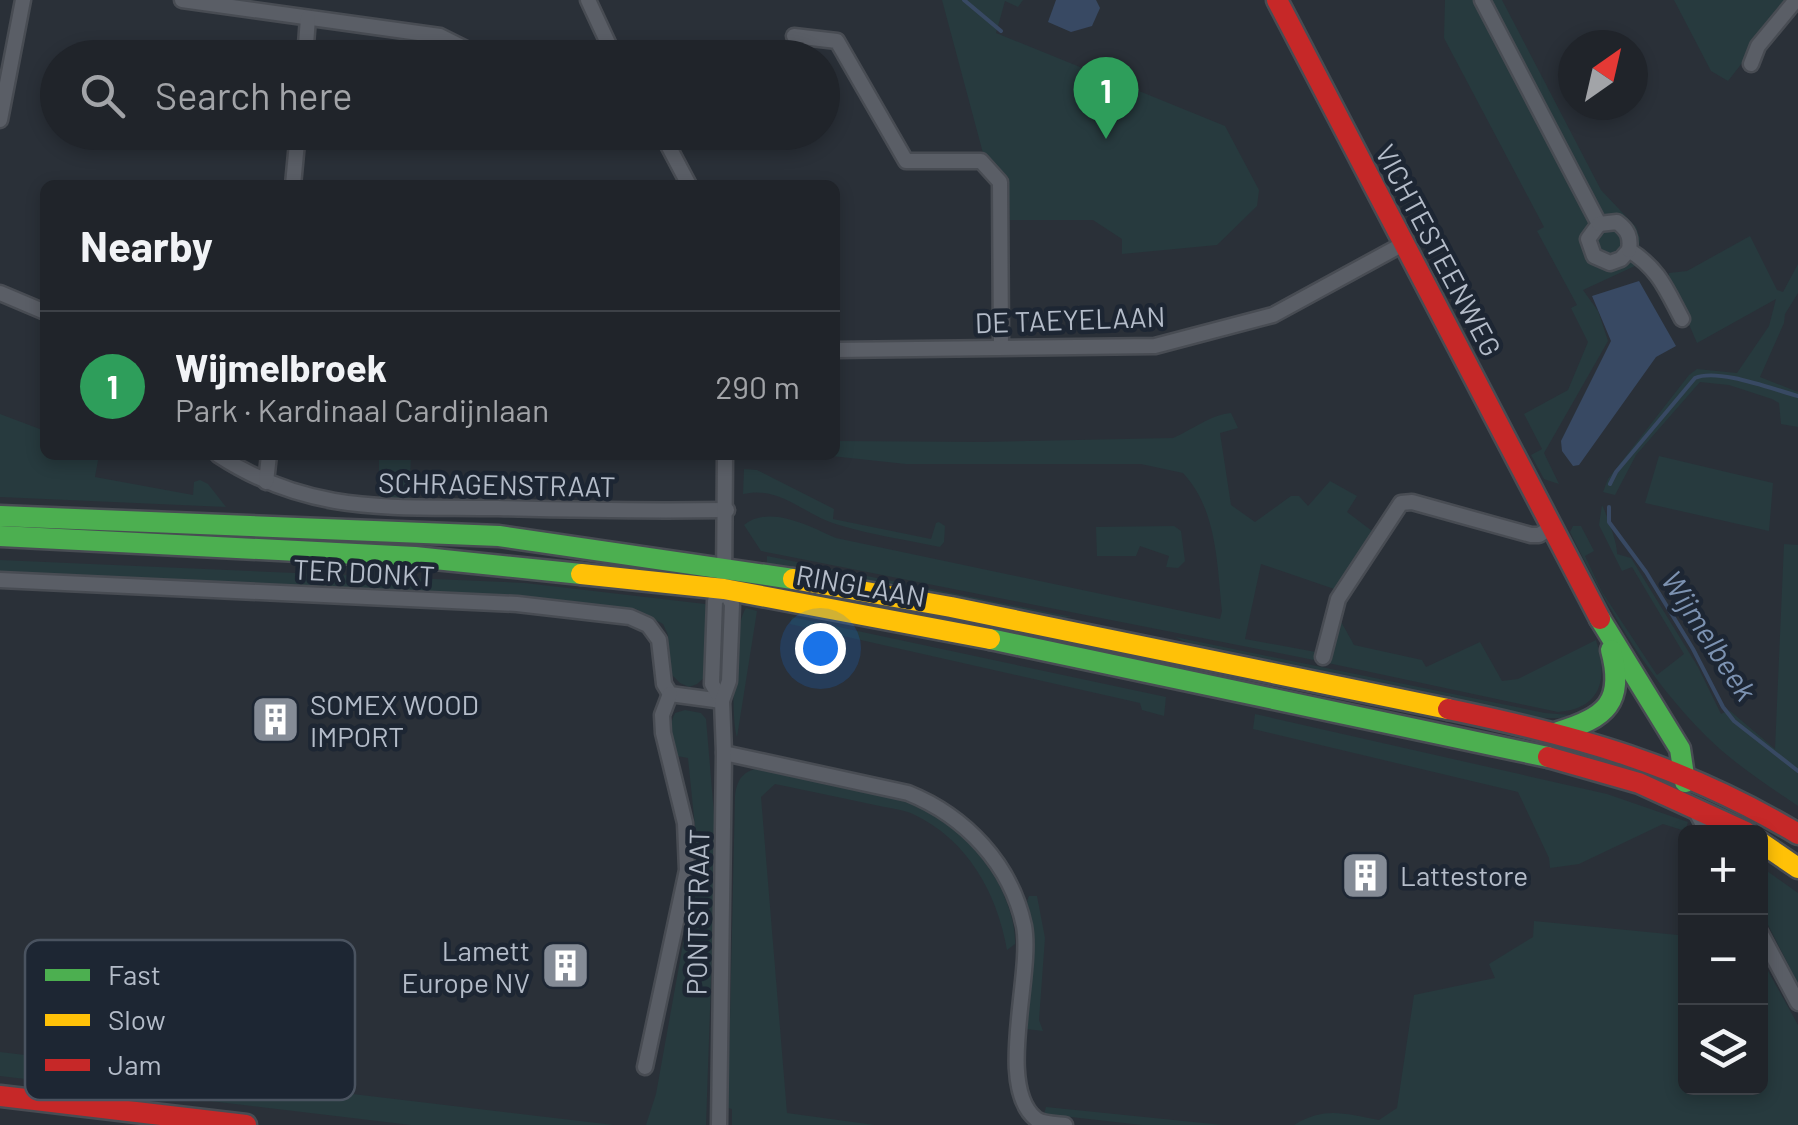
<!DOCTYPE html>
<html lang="en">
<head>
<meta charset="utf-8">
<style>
	body { margin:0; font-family:Barlow,sans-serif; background:#282c32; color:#f1f3f6 }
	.controls { position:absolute; right:30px; bottom:30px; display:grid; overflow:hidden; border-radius:15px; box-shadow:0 5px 15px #0003 }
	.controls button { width:90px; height:90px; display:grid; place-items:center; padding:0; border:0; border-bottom:2px solid #3d4147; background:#20242a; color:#f1f3f6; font:50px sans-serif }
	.compass { position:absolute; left:1558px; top:30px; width:90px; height:90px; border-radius:50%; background:#20242a; box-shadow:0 5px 15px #0003; rotate:34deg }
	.you { position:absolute; left:820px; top:648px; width:35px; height:35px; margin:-25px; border:8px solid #fff; border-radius:50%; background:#1a73e8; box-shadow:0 0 0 15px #1a73e833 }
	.badge { display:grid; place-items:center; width:65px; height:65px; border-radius:50%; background:#bca0f2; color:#fff; font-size:32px; font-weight:700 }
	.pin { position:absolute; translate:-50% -82px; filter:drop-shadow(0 2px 5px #0008) }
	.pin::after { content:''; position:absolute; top:52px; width:35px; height:30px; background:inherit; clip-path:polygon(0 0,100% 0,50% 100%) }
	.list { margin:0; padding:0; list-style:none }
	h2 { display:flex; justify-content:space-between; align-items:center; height:130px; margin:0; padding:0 40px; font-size:42px }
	h2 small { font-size:32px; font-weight:400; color:#a2a4a8 }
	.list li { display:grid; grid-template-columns:65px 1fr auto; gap:30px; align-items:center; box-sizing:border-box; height:150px; padding:0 40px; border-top:2px solid #3d4147 }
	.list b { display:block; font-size:38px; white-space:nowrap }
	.list p { margin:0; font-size:32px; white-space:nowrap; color:#a2a4a8 }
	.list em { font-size:32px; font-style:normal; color:#a2a4a8 }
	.icon { flex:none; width:55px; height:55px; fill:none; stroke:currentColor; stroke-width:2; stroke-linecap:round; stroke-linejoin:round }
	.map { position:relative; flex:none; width:1798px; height:1125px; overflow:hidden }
	.search { position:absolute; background:#20242a; box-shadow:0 5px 15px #0003; left:40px; top:40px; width:800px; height:110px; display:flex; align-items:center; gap:25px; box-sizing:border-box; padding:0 35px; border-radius:55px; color:#a2a4a8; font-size:38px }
	.panel { position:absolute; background:#20242a; box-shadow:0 5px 15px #0003; left:40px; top:180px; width:800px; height:280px; border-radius:15px }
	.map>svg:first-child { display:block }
</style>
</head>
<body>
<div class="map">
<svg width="1798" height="1125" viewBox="0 0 1798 1125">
	<rect width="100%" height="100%" fill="#2a3038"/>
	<g fill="#273a3e">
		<path d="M942,0H1023L1018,7L1005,1L996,33L1225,126L1259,190L1257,206L1217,245L1122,254V239L1093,220H1010L1008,177L983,153Z"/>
		<path d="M1445,0H1502L1601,190L1636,227L1640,239L1637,265L1583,290L1598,311L1608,341L1544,453L1559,484L1544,479L1531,455L1542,449L1524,414L1568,390L1588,342L1571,308L1577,305L1537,231L1544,227L1444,38Z"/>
		<path d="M1674,0H1791L1728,81L1711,71Z"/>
		<path d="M1750,236L1777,290L1783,292L1798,264V293L1785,314L1784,323L1760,377L1798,392V427L1781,424L1779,403L1772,399L1729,385L1700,382L1636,455L1615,495L1603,492L1608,479L1689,375L1697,369L1737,373L1769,326L1776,299L1697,343L1669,278V273L1687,271Z"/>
		<path d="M1231,413L1238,428L1220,433L1231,505L1255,522L1291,496H1299L1308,506L1330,481L1357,496L1347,512L1376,534L1340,591L1261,564L1245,639L1316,652L1314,660L761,551L744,525C769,504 811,527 836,538L1220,619L1222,611C1217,564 1217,509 1183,473L1141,464H906L822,455H835V441L980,442L1173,438C1194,429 1210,415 1231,413Z"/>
		<path d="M0,414L45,431V455H99L95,477L193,495L194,482L200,480L208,484L226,507L0,497Z"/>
		<path d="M379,455H411L409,499H379Z"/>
		<path d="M1659,456L1773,483L1769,531L1645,503Z"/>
		<path d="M744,469L757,470L834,509L833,519L931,539L936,523L939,522L945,526L944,542L940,547C907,540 872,535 839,525C805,516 781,485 743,494Z"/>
		<path d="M1602,505C1606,513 1618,544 1617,554L1631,558L1698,667L1721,714L1729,710L1775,749L1784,544L1798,545V806C1767,785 1733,763 1706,736C1647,677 1606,606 1570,532L1573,526H1581L1594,551L1585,556L1602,592L1657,675L1684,654L1632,567L1622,571L1599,525Z"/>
		<path d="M1174,526L1181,531L1185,561L1178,568L1166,567L1169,556L1140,546L1136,556H1097L1096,527Z"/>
		<path d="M1370,552L1373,562L1361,572L1339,618L1354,645L1422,660L1426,667L1480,642L1502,681L1518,679L1596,640C1608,676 1603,709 1558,712L1328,663L1337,611Z"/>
		<path d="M767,556L1072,617L1050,619L767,563Z"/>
		<path d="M0,560L525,583L705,604L708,607L707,675L697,684L689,687L680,683L670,673L668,635L663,624L636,609L525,599L0,575Z"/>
		<path d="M746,608L757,611L737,737C730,718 734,624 746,608Z"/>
		<path d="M792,617L1166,697L1164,716L1142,710L1140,703L790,624Z"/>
		<path d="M1175,637L1545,713L1570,715L1591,705L1597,706L1573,718H1535L1198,648Z"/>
		<path d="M685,710L701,713L706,719L716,837L706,1125H646L656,1094L695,877L696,837L688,758L677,756C669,743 668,727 675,713Z"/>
		<path d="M1255,714L1607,794L1688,822L1685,831L1663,824L1579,864L1550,868L1549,858L1518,792L1253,729Z"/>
		<path d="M758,768C848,787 936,787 991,871C1004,891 1016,920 1015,944L1007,950C997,893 968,840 913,814C902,809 887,808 875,805C842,798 809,791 775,784L761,797L787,1113L875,1125H732V1109L728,1108L735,796C737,780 742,772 758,768Z"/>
		<path d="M1760,866L1798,893V984L1761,911Z"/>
		<path d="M1029,896H1037L1045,938L1039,1020L1043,1031L1026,1029C1028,999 1035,965 1032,934C1030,920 1023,909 1029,896Z"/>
		<path d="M1534,921L1678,935L1685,942L1686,1088H1760L1761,970L1767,969L1798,1025V1125H1294C1326,1106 1344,1114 1379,1120L1397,1108L1414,995L1495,978L1489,964L1533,937Z"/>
		<path d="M0,1052L614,1125H411L0,1076Z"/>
		<path d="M1046,1107L1223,1125H1142L1044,1114Z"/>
	</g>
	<g fill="#384963">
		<path d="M1056,0H1096L1100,8L1092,26L1071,32L1048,22Z"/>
		<path d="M1639,281L1676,346L1656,357L1579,465L1573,466L1562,451L1561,441L1611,341L1592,296Z"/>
	</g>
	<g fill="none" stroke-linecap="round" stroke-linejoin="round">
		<g stroke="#384963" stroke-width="4">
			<path d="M964,0L1001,31"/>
			<path d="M1610,484L1616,472L1695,378C1718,368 1772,389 1798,396"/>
			<path d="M1609,507V522L1646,572L1693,649L1723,707L1734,721L1798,771"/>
		</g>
		<defs>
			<g id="street">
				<path d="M182,0L440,36L470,51"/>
				<path d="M588,0L615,58"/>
				<path d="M1482,0L1599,224L1588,239L1594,256L1610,263L1621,259L1629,250C1659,269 1666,289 1682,319"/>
				<path d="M794,36L837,41L906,161H981L1000,182L1001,346"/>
				<path d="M305,58L308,18"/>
				<path d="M1751,64L1758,46L1796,0"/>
				<path d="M0,120L23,0"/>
				<path d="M661,132L689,185"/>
				<path d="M293,185L298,132"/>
				<path d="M1599,224L1617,222C1628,230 1631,237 1629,250"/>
				<path d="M0,293L45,312"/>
				<path d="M835,350L1155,346L1273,315L1405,243"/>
				<path d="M218,455C311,516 393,506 498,508C574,510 650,511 727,510"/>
				<path d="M266,482L269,455"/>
				<path d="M0,580L517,604L630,617L648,625L659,640L664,684L670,694L722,701"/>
				<path d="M1323,657L1338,599L1401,503L1412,502L1531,535H1539L1552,527"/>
				<path d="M722,701L712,684L715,601L724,589"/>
				<path d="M724,753L908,793C965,816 1011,864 1024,926C1033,975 995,1086 1036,1119C1043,1124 1055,1124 1065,1125"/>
				<path d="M1695,810L1707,832"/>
				<path d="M1760,932L1798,1003"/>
				<path d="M645,1067L687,870L685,823L663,733L662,715L670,694"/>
				<path d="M719,1125L724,753L722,701L729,681L732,604L724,589L725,455"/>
			</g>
			<g id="fast">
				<path d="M0,516L499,536L793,579"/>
				<path d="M0,536L415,557L581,574"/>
				<path d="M1600,619L1680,749L1685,782"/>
				<path d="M990,639L1548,757"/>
				<path d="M1558,732C1606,718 1625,702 1611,650"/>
			</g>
			<g id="slow">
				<path d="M581,574L724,589L990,639"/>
				<path d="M793,579L951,607L1448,709"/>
				<path d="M1760,842L1798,868"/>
			</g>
			<g id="jam">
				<path d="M1277,0L1600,619"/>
				<path d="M1448,709C1578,736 1683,765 1798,834"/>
				<path d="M1548,757L1639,783L1746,832"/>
				<path d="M0,1096L246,1125"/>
			</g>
		</defs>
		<use href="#street" stroke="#484c53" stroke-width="19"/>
		<use href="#fast" stroke="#484c53" stroke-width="25"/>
		<use href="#slow" stroke="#484c53" stroke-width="25"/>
		<use href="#jam" stroke="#484c53" stroke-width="25"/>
		<use href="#street" stroke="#5a5e66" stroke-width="14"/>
		<use href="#fast" stroke="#4caf50" stroke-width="20"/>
		<use href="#slow" stroke="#ffc107" stroke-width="20"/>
		<use href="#jam" stroke="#c62828" stroke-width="20"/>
	</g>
	<defs>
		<symbol id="building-square" viewBox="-11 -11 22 22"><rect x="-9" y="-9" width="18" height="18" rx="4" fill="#848b96" stroke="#1d2633"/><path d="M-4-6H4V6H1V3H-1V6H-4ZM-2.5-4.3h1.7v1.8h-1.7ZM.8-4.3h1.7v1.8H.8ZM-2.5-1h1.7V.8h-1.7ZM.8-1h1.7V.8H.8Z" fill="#fff"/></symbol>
	</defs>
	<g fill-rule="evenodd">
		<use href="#building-square" x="248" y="692" width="55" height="55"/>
		<use href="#building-square" x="1338" y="848" width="55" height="55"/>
		<use href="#building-square" x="538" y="938" width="55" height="55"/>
	</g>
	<g text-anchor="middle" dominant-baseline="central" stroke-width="9" stroke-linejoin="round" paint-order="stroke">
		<g font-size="28" fill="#b4bcc9" stroke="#1d2633">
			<text transform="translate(1439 250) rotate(62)">VICHTESTEENWEG</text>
			<text transform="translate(1070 319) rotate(-2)">DE TAEYELAAN</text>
			<text transform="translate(497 484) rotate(1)">SCHRAGENSTRAAT</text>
			<text transform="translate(364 572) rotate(3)">TER DONKT</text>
			<text transform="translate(861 585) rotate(10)">RINGLAAN</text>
			<text transform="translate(697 912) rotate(-89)">PONTSTRAAT</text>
		</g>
		<g font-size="28" fill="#b4bcc9" stroke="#1d2633" text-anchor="start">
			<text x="310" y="704">SOMEX WOOD<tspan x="310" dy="32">IMPORT</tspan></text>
			<text x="1400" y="875">Lattestore</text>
			<text x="530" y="950" text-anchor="end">Lamett<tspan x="530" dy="32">Europe NV</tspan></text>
		</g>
		<g font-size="30" font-style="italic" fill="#7c92b1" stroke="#1d2633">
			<text transform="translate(1710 635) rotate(57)">Wijmelbeek</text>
		</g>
	</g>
	<rect x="25" y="940" width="330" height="160" rx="15" fill="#1d2633" stroke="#4a5360" stroke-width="2.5"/>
	<rect x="45" y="969" width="45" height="12" fill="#4caf50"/>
	<rect x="45" y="1014" width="45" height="12" fill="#ffc107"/>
	<rect x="45" y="1059" width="45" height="12" fill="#c62828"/>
	<g font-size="28" fill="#b4bcc9">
		<text x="108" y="985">Fast</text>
		<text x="108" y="1030">Slow</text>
		<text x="108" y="1075">Jam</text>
	</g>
</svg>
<div class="controls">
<button>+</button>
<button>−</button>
<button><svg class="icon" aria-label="layers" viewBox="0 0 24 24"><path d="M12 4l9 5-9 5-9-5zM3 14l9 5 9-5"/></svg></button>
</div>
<svg class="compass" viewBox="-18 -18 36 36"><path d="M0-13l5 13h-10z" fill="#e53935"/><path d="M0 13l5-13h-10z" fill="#a2a4a8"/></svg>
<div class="you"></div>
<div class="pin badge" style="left:1106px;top:139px;background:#2e9e5b">1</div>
<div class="search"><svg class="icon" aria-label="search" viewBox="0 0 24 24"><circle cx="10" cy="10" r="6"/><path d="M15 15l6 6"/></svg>Search here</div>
<section class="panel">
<h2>Nearby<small></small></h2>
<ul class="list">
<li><span class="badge" style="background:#2e9e5b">1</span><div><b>Wijmelbroek</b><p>Park · Kardinaal Cardijnlaan</p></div><em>290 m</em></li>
</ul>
</section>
</div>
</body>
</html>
